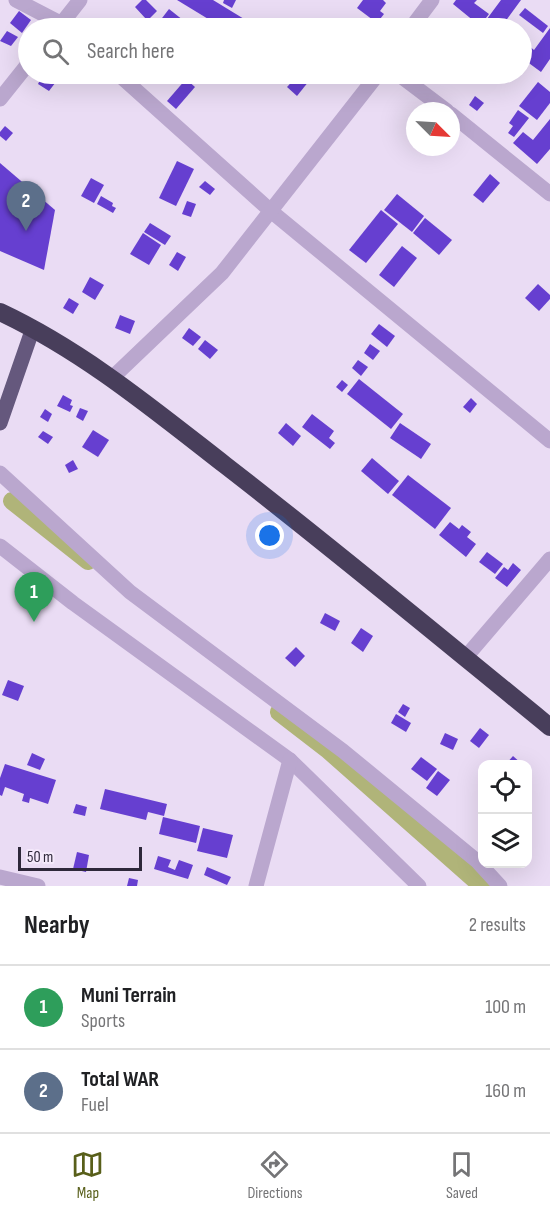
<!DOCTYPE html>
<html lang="en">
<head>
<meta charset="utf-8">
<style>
	body { margin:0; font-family:"Sofia Sans Condensed",sans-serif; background:#f6f6f6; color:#202124 }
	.controls { position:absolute; right:18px; bottom:18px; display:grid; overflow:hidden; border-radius:12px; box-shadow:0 6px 24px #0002 }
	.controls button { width:54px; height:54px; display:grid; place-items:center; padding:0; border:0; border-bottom:2px solid #e0e0e0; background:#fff; color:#202124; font:30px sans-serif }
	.compass { position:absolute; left:406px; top:102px; width:54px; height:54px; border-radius:50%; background:#fff; box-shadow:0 6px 24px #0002; rotate:114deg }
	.scale { position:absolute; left:18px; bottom:15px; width:124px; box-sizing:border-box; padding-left:6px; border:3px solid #2e283a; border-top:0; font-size:16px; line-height:21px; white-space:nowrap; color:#2e283a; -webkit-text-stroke:4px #f4e9fb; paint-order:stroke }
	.you { position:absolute; left:270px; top:536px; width:21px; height:21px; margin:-15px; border:4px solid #fff; border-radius:50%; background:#1a73e8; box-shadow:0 0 0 9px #1a73e833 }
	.badge { display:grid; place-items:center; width:39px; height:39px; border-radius:50%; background:#585f1a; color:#fff; font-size:20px; font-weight:700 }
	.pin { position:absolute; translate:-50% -50px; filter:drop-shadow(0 2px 3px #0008) }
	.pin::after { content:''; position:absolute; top:32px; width:21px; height:18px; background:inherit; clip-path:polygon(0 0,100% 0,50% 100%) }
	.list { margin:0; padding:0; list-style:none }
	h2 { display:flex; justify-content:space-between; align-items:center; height:78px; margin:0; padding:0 24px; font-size:26px }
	h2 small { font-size:20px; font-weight:400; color:#757577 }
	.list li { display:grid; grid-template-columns:39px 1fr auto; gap:18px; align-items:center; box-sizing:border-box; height:84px; padding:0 24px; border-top:2px solid #e0e0e0 }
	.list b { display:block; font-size:22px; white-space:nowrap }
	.list p { margin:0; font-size:20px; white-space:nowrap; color:#757577 }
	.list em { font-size:20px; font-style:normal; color:#757577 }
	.icon { flex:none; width:33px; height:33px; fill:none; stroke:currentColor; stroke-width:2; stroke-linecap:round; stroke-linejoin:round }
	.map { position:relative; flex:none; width:550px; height:886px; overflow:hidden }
	.search { position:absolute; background:#fff; box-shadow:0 6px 24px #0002; left:18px; right:18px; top:18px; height:66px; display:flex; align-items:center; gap:15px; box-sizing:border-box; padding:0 21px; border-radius:33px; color:#757577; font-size:22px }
	.sheet { height:246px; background:#fff }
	nav { display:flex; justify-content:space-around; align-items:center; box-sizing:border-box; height:84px; border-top:2px solid #e0e0e0; background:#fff; font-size:16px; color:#757577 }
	nav a { display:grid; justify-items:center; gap:3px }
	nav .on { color:#585f1a }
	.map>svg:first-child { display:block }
</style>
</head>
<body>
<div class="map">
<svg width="550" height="886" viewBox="0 0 550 886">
	<rect width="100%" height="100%" fill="#eadcf4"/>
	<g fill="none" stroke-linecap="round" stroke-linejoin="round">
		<g stroke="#b0b479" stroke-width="18">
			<path d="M12,501L88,561"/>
			<path d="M279,712L327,749L482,886"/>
		</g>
	</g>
	<g fill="#663fd0">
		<path d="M142,0H146L157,11L150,18L155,23L150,28H126L133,22L139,27L146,19L135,7Z"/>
		<path d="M177,0H213L249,22L245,28H223Z"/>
		<path d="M224,0H236L232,8L223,3Z"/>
		<path d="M363,0H383L386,3L380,11L384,14L377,23L357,8Z"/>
		<path d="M456,0H477L474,3L489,14L480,26L453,4Z"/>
		<path d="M501,0H521L502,26L506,28H483L481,27Z"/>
		<path d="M525,8L548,26L543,33L519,15Z"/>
		<path d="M169,9L193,28H167L159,22Z"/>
		<path d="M19,11L31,20L22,33L10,23Z"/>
		<path d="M207,20L217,28H200Z"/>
		<path d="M550,28V59L541,72L522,58V40L534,50Z"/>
		<path d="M7,31L18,37L11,46L0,41Z"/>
		<path d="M35,74H62L49,91L38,84L42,76Z"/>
		<path d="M299,74L309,81L297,96L287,87Z"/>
		<path d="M186,79L195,87L176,109L167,101Z"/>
		<path d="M538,82L550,92V103L537,120L519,106Z"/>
		<path d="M475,96L484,103L477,111L469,105Z"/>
		<path d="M518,110L529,118L514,137L508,133L513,126L509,123Z"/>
		<path d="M550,119V149L537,164L513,143L523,132L533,140Z"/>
		<path d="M5,126L13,133L6,141L0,136V132Z"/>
		<path d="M177,161L194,169L176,206L159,198Z"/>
		<path d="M0,163L55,210L44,270L0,251Z"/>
		<path d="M490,174L500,183L483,203L473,195Z"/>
		<path d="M91,178L104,185L94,203L81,196Z"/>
		<path d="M205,181L215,189L210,195L199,187Z"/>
		<path d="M397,194L424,216L412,232L384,210Z"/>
		<path d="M101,196L113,203L112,206L116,208L113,213L97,204Z"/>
		<path d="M187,201L196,204L191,217L182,214Z"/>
		<path d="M381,210L398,224L366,263L349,250Z"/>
		<path d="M425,218L452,240L439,255L413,233Z"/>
		<path d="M150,223L171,236L165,245L144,232Z"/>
		<path d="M143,233L161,245L149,265L130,254Z"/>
		<path d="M402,246L417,258L394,287L379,275Z"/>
		<path d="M177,252L186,257L178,271L169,265Z"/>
		<path d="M90,277L104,285L95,300L82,292Z"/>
		<path d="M538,284L550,295V299L539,311L525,298Z"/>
		<path d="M69,298L79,304L73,314L63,308Z"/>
		<path d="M120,315L135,321L130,334L115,328Z"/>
		<path d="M379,324L395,336L387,347L371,334Z"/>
		<path d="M189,328L201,337L193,346L182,338Z"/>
		<path d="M205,340L218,350L210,359L198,349Z"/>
		<path d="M370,344L380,351L373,360L364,353Z"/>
		<path d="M358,360L368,367L361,376L352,368Z"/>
		<path d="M359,379L403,414L391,429L347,394Z"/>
		<path d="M342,380L348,385L342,392L336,387Z"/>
		<path d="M63,395L72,400L70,405L73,406L70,412L57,406Z"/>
		<path d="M471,398L477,404L470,413L463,407Z"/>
		<path d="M80,408L88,411L83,421L76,417Z"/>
		<path d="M45,409L52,414L48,422L40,417Z"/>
		<path d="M312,414L334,431L329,438L335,443L330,449L302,427Z"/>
		<path d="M286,423L301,436L293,446L278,433Z"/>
		<path d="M400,423L431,444L421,459L390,438Z"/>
		<path d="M93,430L109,440L98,457L82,447Z"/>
		<path d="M43,431L53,437L48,444L38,437Z"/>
		<path d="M372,458L399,481L388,494L361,471Z"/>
		<path d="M73,460L78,469L69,473L65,465Z"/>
		<path d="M408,475L451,508L435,529L392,495Z"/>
		<path d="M450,522L459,529L462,525L471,532L467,537L476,544L466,557L439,535Z"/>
		<path d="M487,552L503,564L495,574L479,562Z"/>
		<path d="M513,563L521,570L507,587L495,578L504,567L508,570Z"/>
		<path d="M325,613L340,621L335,631L320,623Z"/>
		<path d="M361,628L373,636L363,652L351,643Z"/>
		<path d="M296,647L305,656L295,667L285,658Z"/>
		<path d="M8,680L24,686L18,701L2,695Z"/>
		<path d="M403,704L410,708L405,717L398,712Z"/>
		<path d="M396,714L411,723L406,732L391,723Z"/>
		<path d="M480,728L489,735L479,748L470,741Z"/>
		<path d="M445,733L458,739L453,750L440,744Z"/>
		<path d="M32,753L45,759L40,770L27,765Z"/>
		<path d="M513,756L522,764H506Z"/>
		<path d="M421,757L437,769L427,781L411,769Z"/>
		<path d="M5,764L56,780L48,804L30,798L29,803L22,801L24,794L5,787L2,796L0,795V778Z"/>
		<path d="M438,771L450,780L437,796L426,788Z"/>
		<path d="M105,789L167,804L164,816L148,812L146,820L100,809Z"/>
		<path d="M76,804L87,807L85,816L73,813Z"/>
		<path d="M163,817L200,826L196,843L159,834Z"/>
		<path d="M203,828L233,835L227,858L197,851Z"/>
		<path d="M77,852L89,855L86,872L73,869Z"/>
		<path d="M158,856L171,860L168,867L175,870L179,860L193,865L188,879L154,869Z"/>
		<path d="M207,867L231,877L227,885L204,875Z"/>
		<path d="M129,878L138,880L137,886H127Z"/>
	</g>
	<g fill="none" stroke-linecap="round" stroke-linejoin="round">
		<g stroke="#baa7ce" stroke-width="15">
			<path d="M16,0L62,24L68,28"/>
			<path d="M58,28L80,0"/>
			<path d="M411,28L432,0"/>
			<path d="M118,74L272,212L550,441"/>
			<path d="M398,74L447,111"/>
			<path d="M0,99L28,64"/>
			<path d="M451,114L550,194"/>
			<path d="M112,378L222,273L378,74"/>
			<path d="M0,473L130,592L343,751L477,861L500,886"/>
			<path d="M0,546L73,603L290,760L419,886"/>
			<path d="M465,658L550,559"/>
			<path d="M0,877L38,886"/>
			<path d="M256,886L290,760"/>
		</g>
		<path stroke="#65587d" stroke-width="15" d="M0,423L33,328"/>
		<path stroke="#483e5b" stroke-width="18" d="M0,312C83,351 153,409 225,465C335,550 442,639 550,727"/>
	</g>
</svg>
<div class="controls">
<button><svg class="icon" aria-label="locate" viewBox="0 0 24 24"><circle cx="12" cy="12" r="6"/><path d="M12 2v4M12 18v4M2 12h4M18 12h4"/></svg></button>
<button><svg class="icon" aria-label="layers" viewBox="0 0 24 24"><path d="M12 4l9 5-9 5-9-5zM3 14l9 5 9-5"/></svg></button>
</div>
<svg class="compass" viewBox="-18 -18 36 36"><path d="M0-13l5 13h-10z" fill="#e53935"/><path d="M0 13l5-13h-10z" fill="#757577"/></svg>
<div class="scale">50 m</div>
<div class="you"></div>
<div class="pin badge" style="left:34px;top:622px;background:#2e9e5b">1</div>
<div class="pin badge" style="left:26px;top:231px;background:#5c6f8a">2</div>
<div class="search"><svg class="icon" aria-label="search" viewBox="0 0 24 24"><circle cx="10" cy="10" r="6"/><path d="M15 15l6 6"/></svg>Search here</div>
</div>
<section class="sheet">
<h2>Nearby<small>2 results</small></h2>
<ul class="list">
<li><span class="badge" style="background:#2e9e5b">1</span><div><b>Muni Terrain</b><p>Sports</p></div><em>100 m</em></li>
<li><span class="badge" style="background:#5c6f8a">2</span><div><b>Total WAR</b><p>Fuel</p></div><em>160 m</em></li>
</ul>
</section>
<nav>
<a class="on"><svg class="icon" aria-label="map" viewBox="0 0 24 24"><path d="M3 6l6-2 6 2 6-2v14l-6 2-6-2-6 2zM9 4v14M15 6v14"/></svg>Map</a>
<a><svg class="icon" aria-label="directions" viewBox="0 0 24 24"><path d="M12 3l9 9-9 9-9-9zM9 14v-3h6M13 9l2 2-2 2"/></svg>Directions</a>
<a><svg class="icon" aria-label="saved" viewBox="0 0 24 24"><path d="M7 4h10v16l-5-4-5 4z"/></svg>Saved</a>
</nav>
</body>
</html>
